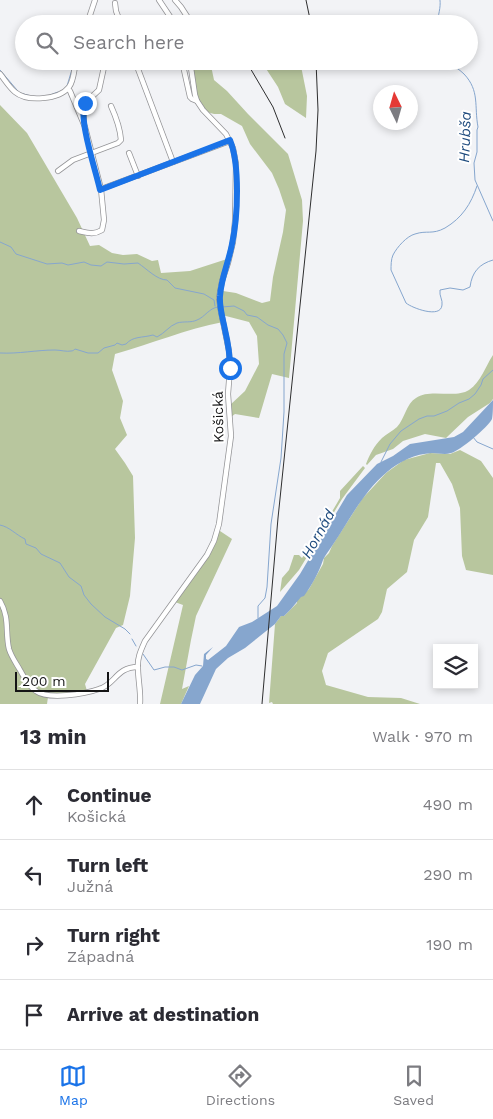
<!DOCTYPE html>
<html lang="en">
<head>
<meta charset="utf-8">
<style>
	body { margin:0; font-family:"Work Sans",sans-serif; background:#f2f2f3; color:#2b2b33 }
	.controls { position:absolute; right:15px; bottom:15px; display:grid; overflow:hidden; border-radius:0px; box-shadow:0 2px 8px #0003 }
	.controls button { width:45px; height:45px; display:grid; place-items:center; padding:0; border:0; border-bottom:1px solid #e1e1e2; background:#fff; color:#2b2b33; font:25px sans-serif }
	.compass { position:absolute; left:373px; top:85px; width:45px; height:45px; border-radius:50%; background:#fff; box-shadow:0 2px 8px #0003; rotate:355deg }
	.scale { position:absolute; left:15px; bottom:12px; width:94px; box-sizing:border-box; padding-left:5px; border:2px solid #141415; border-top:0; font-size:14px; line-height:18px; white-space:nowrap; color:#141415; -webkit-text-stroke:4px #fff; paint-order:stroke }
	.stop { position:absolute; width:15px; height:15px; margin:-11px; border:4px solid #1a73e8; border-radius:50%; background:#fff }
	.stop.end { background:#1a73e8; border-color:#fff; box-shadow:0 1px 5px #0008 }
	.list { margin:0; padding:0; list-style:none }
	h2 { display:flex; justify-content:space-between; align-items:center; height:65px; margin:0; padding:0 20px; font-size:21px }
	h2 small { font-size:16px; font-weight:400; color:#7c7c81 }
	.list li { display:grid; grid-template-columns:32px 1fr auto; gap:15px; align-items:center; box-sizing:border-box; height:70px; padding:0 20px; border-top:1px solid #e1e1e2 }
	.list b { display:block; font-size:19px; white-space:nowrap }
	.list p { margin:0; font-size:16px; white-space:nowrap; color:#7c7c81 }
	.list em { font-size:16px; font-style:normal; color:#7c7c81 }
	.icon { flex:none; width:28px; height:28px; fill:none; stroke:currentColor; stroke-width:2; stroke-linecap:round; stroke-linejoin:round }
	.map { position:relative; flex:none; width:493px; height:704px; overflow:hidden }
	.search { position:absolute; background:#fff; box-shadow:0 2px 8px #0003; left:15px; right:15px; top:15px; height:55px; display:flex; align-items:center; gap:12px; box-sizing:border-box; padding:0 18px; border-radius:28px; color:#7c7c81; font-size:19px }
	.sheet { height:345px; background:#fff }
	nav { display:flex; justify-content:space-around; align-items:center; box-sizing:border-box; height:70px; border-top:1px solid #e1e1e2; background:#fff; font-size:14px; color:#7c7c81 }
	nav a { display:grid; justify-items:center; gap:2px }
	nav .on { color:#1a73e8 }
	.map>svg:first-child { display:block }
</style>
</head>
<body>
<div class="map">
<svg width="493" height="704" viewBox="0 0 493 704">
	<rect width="100%" height="100%" fill="#f2f3f6"/>
	<g fill="#b8c69e">
		<path d="M191,61H210L214,80L227,91L248,114L288,154L302,200L303,221L289,378L272,374L259,418L235,414L231,417L229,406L245,391L259,364L257,336L249,322L222,315L223,322C186,329 151,344 115,354L112,370L123,401L120,418L127,435L115,449L125,463L133,476L135,538L130,596L123,625L116,628L85,684L87,691L48,697L47,704H0V105L27,133L77,218L90,246L99,245L112,253L123,255L137,254L152,261L158,260L161,273L190,271L227,259L218,291L221,302L223,291L236,293L262,303L270,301L273,277L283,232L286,210L279,189L272,173L250,144L242,126L221,114H214L207,112L199,100L194,82Z"/>
		<path d="M261,61H300L307,96L306,118L285,104L278,87Z"/>
		<path d="M493,355V399L490,403L468,417L446,438L425,434L403,441L393,449L376,455L367,465L366,464C370,454 374,446 382,438C386,434 393,431 397,427C405,418 406,404 416,398C430,388 455,399 469,390C481,382 485,367 493,355Z"/>
		<path d="M460,450L481,461L493,478V575L466,570L462,556L460,508L452,484L440,463H436L428,517L414,540L407,572L387,589L382,612L378,619L328,653L322,671L326,685L368,697L401,698L420,704H273L272,702L269,703L275,624L281,616H284L297,603V600L309,589L323,564L324,558L329,553L332,546L362,499L386,473L404,460L430,453L450,454Z"/>
		<path d="M363,466L365,468L342,499L299,570L280,592L282,578L289,570L294,555H299L302,558L319,534L340,498V491Z"/>
		<path d="M220,531L232,539L196,616L191,640L182,689L189,686L181,704H160L183,605L175,602L191,578L214,538L215,533Z"/>
	</g>
	<path fill="#86a6ce" d="M493,400C493,406 493,414 492,419C488,427 460,451 451,453C445,455 438,453 432,453C415,454 400,461 387,472C363,492 349,521 332,546C329,551 325,555 323,560C319,572 312,585 304,596L301,597L291,609L284,616H281L275,624L245,648L228,658L216,669L200,704H181L195,675L203,666L204,654L213,647L206,655V659L208,660L226,646L239,627L252,622L277,606L300,574L347,495L377,464L393,456L410,444L454,437L463,432Z"/>
	<g fill="none" stroke-linecap="round" stroke-linejoin="round">
		<g stroke="#86a6ce" stroke-width="1">
			<path d="M437,24C438,15 441,8 440,0"/>
			<path d="M448,61C453,66 459,69 464,74C480,91 474,106 478,127L477,130V152L474,163L475,180L493,221"/>
			<path d="M0,70L17,90L20,93L31,96"/>
			<path d="M67,86L73,66"/>
			<path d="M50,95L58,92"/>
			<path d="M477,186C471,204 462,218 445,228C432,235 427,230 415,234C407,236 397,247 393,255C391,259 391,266 391,270L406,303C412,308 441,319 442,305C443,300 439,296 440,290L450,288L463,290L470,287C472,272 479,264 493,260"/>
			<path d="M0,242L11,247L16,254L47,264L62,263L68,265L84,262L91,265L101,266L107,262L124,264L138,263C147,269 157,280 167,280L175,288L204,294L214,300L215,306"/>
			<path d="M222,307L234,306L244,311L247,315L257,317L268,325L278,329L283,335L287,343L284,354V412L281,458L271,524L267,587L265,598L258,606V618"/>
			<path d="M0,353C19,354 36,350 55,350C60,350 67,352 71,351C73,351 74,350 75,349L88,353H98L104,348L115,345L117,343L122,345L126,344C133,336 142,338 153,335L157,337C165,333 169,326 177,323C184,321 191,323 197,320C205,317 209,308 218,307"/>
			<path d="M473,437L477,442L493,449"/>
			<path d="M381,462L390,444L401,431L419,419L427,416H434L447,411L459,403L469,399L475,394L481,385L483,379L493,370"/>
			<path d="M0,525C10,527 16,535 25,539L26,544L36,548L41,554L60,563L69,577L81,586L84,595L91,604L105,617L125,629L130,634"/>
			<path d="M132,639L136,646"/>
			<path d="M143,654L154,670L165,667H174L182,670L196,665L202,666"/>
		</g>
		<defs>
			<g id="minor">
				<path d="M159,0L175,24"/>
				<path d="M175,0L181,7L192,24"/>
				<path d="M115,3L116,11L121,24"/>
				<path d="M87,24L95,0"/>
				<path d="M135,61L173,162"/>
				<path d="M182,61L190,97L192,99L197,101"/>
				<path d="M0,74C5,80 9,87 15,92C27,102 59,100 69,87C74,81 74,69 76,61"/>
				<path d="M68,89L70,91L85,127L101,189L104,220L102,230C94,235 88,233 79,231"/>
				<path d="M84,121V107L85,103L99,90L104,67L103,61"/>
				<path d="M129,153L138,176"/>
				<path d="M58,171L73,160L118,143L121,140C120,127 116,117 111,106"/>
				<path d="M101,189L230,141"/>
				<path d="M0,601C10,618 5,632 9,649C11,656 16,663 20,670C24,677 28,686 36,691C48,700 85,694 99,689C115,685 116,667 138,667"/>
				<path d="M140,704C141,692 138,680 138,668C137,658 141,650 145,641L207,555L214,541L219,524L231,436L228,394L230,368L229,351L221,312L219,298L222,281L228,263L233,242L235,221L236,164L233,148L226,134L203,110L197,101L195,95L190,61"/>
			</g>
		</defs>
		<use href="#minor" stroke="#949497" stroke-width="6"/>
		<use href="#minor" stroke="#fff" stroke-width="4.5"/>
		<g stroke="#2e2e2f" stroke-width="1">
			<path d="M306,0L311,24"/>
			<path d="M246,61L273,107L285,138"/>
			<path d="M262,704L278,518L316,151L318,110L316,61"/>
		</g>
	</g>
	<g fill="none" stroke-linecap="round" stroke-linejoin="round">
		<path stroke="#1a73e8" stroke-width="6" d="M85,103C78,119 96,171 100,190L230,140C240,165 238,217 232,244C229,261 221,278 220,296C219,307 223,319 225,330C228,343 230,355 230,368"/>
	</g>
	<g text-anchor="middle" dominant-baseline="central" stroke-width="4" stroke-linejoin="round" paint-order="stroke">
		<g font-size="14" fill="#141415" stroke="#fff">
			<text transform="translate(218 417) rotate(-91)">Košická</text>
		</g>
		<g font-size="15" font-style="italic" fill="#1f4b7e" stroke="#fff">
			<text transform="translate(465 137) rotate(-88)">Hrubša</text>
			<text transform="translate(318 534) rotate(-61)">Hornád</text>
		</g>
	</g>
</svg>
<div class="controls">
<button><svg class="icon" aria-label="layers" viewBox="0 0 24 24"><path d="M12 4l9 5-9 5-9-5zM3 14l9 5 9-5"/></svg></button>
</div>
<svg class="compass" viewBox="-18 -18 36 36"><path d="M0-13l5 13h-10z" fill="#e53935"/><path d="M0 13l5-13h-10z" fill="#7c7c81"/></svg>
<div class="scale">200 m</div>
<div class="stop" style="left:230px;top:368px"></div>
<div class="stop end" style="left:85px;top:103px"></div>
<div class="search"><svg class="icon" aria-label="search" viewBox="0 0 24 24"><circle cx="10" cy="10" r="6"/><path d="M15 15l6 6"/></svg>Search here</div>
</div>
<section class="sheet">
<h2>13 min<small>Walk · 970 m</small></h2>
<ul class="list">
<li><svg class="icon" aria-label="ahead" viewBox="0 0 24 24"><path d="M12 20V5M6 11l6-6 6 6"/></svg><div><b>Continue</b><p>Košická</p></div><em>490 m</em></li>
<li><svg class="icon" aria-label="left" viewBox="0 0 24 24"><path d="M17 20v-9H6M10 6l-5 5 5 5"/></svg><div><b>Turn left</b><p>Južná</p></div><em>290 m</em></li>
<li><svg class="icon" aria-label="right" viewBox="0 0 24 24"><path d="M7 20v-9h11M14 6l5 5-5 5"/></svg><div><b>Turn right</b><p>Západná</p></div><em>190 m</em></li>
<li><svg class="icon" aria-label="arrive" viewBox="0 0 24 24"><path d="M6 21V4h12l-3 4 3 4H6"/></svg><div><b>Arrive at destination</b></div></li>
</ul>
</section>
<nav>
<a class="on"><svg class="icon" aria-label="map" viewBox="0 0 24 24"><path d="M3 6l6-2 6 2 6-2v14l-6 2-6-2-6 2zM9 4v14M15 6v14"/></svg>Map</a>
<a><svg class="icon" aria-label="directions" viewBox="0 0 24 24"><path d="M12 3l9 9-9 9-9-9zM9 14v-3h6M13 9l2 2-2 2"/></svg>Directions</a>
<a><svg class="icon" aria-label="saved" viewBox="0 0 24 24"><path d="M7 4h10v16l-5-4-5 4z"/></svg>Saved</a>
</nav>
</body>
</html>
